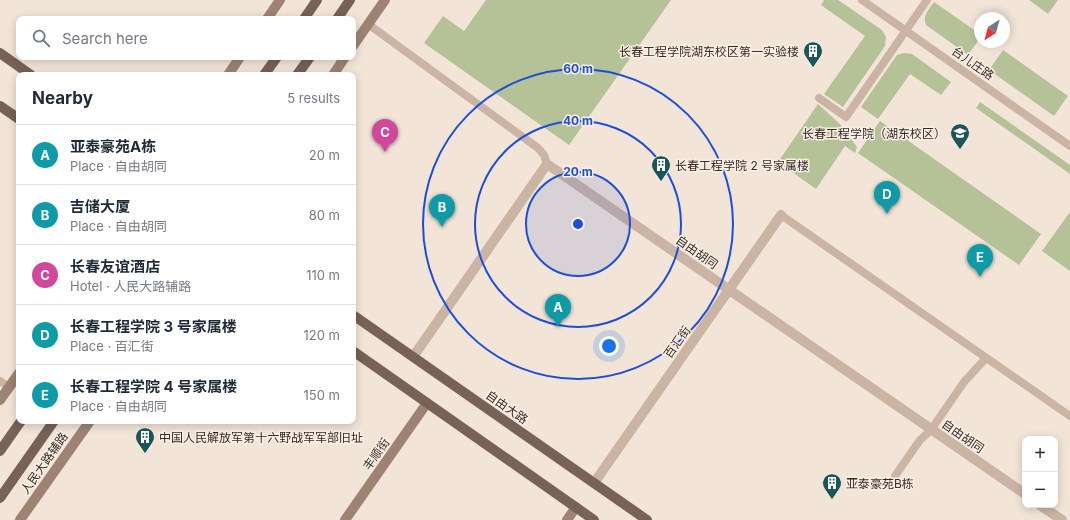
<!DOCTYPE html>
<html lang="en">
<head>
<meta charset="utf-8">
<style>
	body { margin:0; font-family:Inter,"Noto Sans SC",sans-serif; background:#f6f6f7; color:#1f2937 }
	.controls { position:absolute; right:12px; bottom:12px; display:grid; overflow:hidden; border-radius:8px; box-shadow:0 2px 10px #0003 }
	.controls button { width:36px; height:36px; display:grid; place-items:center; padding:0; border:0; border-bottom:1px solid #e0e1e3; background:#fff; color:#1f2937; font:20px sans-serif }
	.compass { position:absolute; left:974px; top:12px; width:36px; height:36px; border-radius:50%; background:#fff; box-shadow:0 2px 10px #0003; rotate:216deg }
	.you { position:absolute; left:609px; top:346px; width:14px; height:14px; margin:-10px; border:3px solid #fff; border-radius:50%; background:#1a73e8; box-shadow:0 0 0 6px #1a73e833 }
	.badge { display:grid; place-items:center; width:26px; height:26px; border-radius:50%; background:#7c3aed; color:#fff; font-size:13px; font-weight:700 }
	.pin { position:absolute; translate:-50% -33px; filter:drop-shadow(0 1px 2px #0008) }
	.pin::after { content:''; position:absolute; top:21px; width:14px; height:12px; background:inherit; clip-path:polygon(0 0,100% 0,50% 100%) }
	.list { margin:0; padding:0; list-style:none }
	h2 { display:flex; justify-content:space-between; align-items:center; height:52px; margin:0; padding:0 16px; font-size:17px }
	h2 small { font-size:13px; font-weight:400; color:#747a83 }
	.list li { display:grid; grid-template-columns:26px 1fr auto; gap:12px; align-items:center; box-sizing:border-box; height:60px; padding:0 16px; border-top:1px solid #e0e1e3 }
	.list b { display:block; font-size:15px; white-space:nowrap }
	.list p { margin:0; font-size:13px; white-space:nowrap; color:#747a83 }
	.list em { font-size:13px; font-style:normal; color:#747a83 }
	.icon { flex:none; width:22px; height:22px; fill:none; stroke:currentColor; stroke-width:2; stroke-linecap:round; stroke-linejoin:round }
	.map { position:relative; flex:none; width:1070px; height:520px; overflow:hidden }
	.search { position:absolute; background:#fff; box-shadow:0 2px 10px #0003; left:16px; top:16px; width:340px; height:44px; display:flex; align-items:center; gap:10px; box-sizing:border-box; padding:0 14px; border-radius:8px; color:#747a83; font-size:15px }
	.panel { position:absolute; background:#fff; box-shadow:0 2px 10px #0003; left:16px; top:72px; width:340px; height:352px; border-radius:8px }
	.map>svg:first-child { display:block }
</style>
</head>
<body>
<div class="map">
<svg width="1070" height="520" viewBox="0 0 1070 520">
	<rect width="100%" height="100%" fill="#f2e5d8"/>
	<g fill="#b5c298">
		<path d="M486,0H671L569,145L424,43L443,16L464,31Z"/>
		<path d="M824,0H838L882,30L886,37L885,46L843,107L824,94L865,36L821,5Z"/>
		<path d="M1029,0H1058L1048,14Z"/>
		<path d="M934,2L980,34V38L968,55L926,25C922,16 929,9 934,2Z"/>
		<path d="M1003,50L1068,96L1054,116L989,70Z"/>
		<path d="M904,53L912,54L951,82L941,95L910,74L878,119L861,107L897,55Z"/>
		<path d="M980,102L1070,165V174L976,108Z"/>
		<path d="M818,104L840,124L857,147L855,153L845,146L816,189L778,162Z"/>
		<path d="M880,121L1041,234L1019,265L858,153Z"/>
		<path d="M1070,212V271L1042,251Z"/>
	</g>
	<g fill="none" stroke-linecap="round" stroke-linejoin="round">
		<g stroke="#cbb4a4" stroke-width="8">
			<path d="M862,0L1070,146"/>
			<path d="M368,24L538,148L544,155L547,164"/>
			<path d="M819,98L846,117L927,0"/>
			<path d="M781,215L1070,416"/>
			<path d="M0,381L9,387"/>
			<path d="M895,476L920,440L931,430L964,382L986,358"/>
		</g>
		<g stroke="#cbb4a4" stroke-width="10">
			<path d="M413,357L547,164L1025,494"/>
			<path d="M594,483L781,215"/>
			<path d="M1040,505L1062,520"/>
		</g>
		<g stroke="#9e8375" stroke-width="10">
			<path d="M267,19L280,0"/>
			<path d="M353,46L385,0"/>
			<path d="M228,75L240,57"/>
			<path d="M333,75L345,57"/>
			<path d="M0,400L19,373"/>
			<path d="M20,520L90,421"/>
			<path d="M345,520L427,403"/>
			<path d="M567,520L576,507"/>
		</g>
		<g stroke="#786156" stroke-width="10">
			<path d="M304,19L317,0"/>
			<path d="M337,19L350,0"/>
			<path d="M0,53L31,75"/>
			<path d="M264,75L277,57"/>
			<path d="M297,75L310,57"/>
			<path d="M0,106L19,119"/>
			<path d="M353,315L647,520"/>
			<path d="M353,351L594,520"/>
			<path d="M0,451L21,421"/>
			<path d="M0,498L54,421"/>
		</g>
	</g>
	<circle cx="578" cy="224" r="52" fill="#1d4ed8" fill-opacity=".12"/>
	<g fill="none" stroke="#1d4ed8" stroke-width="2">
		<circle cx="578" cy="224" r="52"/>
		<circle cx="578" cy="224" r="103"/>
		<circle cx="578" cy="224" r="155"/>
	</g>
	<defs>
		<symbol id="building-pin" viewBox="-11 -11 22 30"><path d="M0 17L-7.5 6A9.5 9.5 0 1 1 7.5 6Z" fill="#1a5659" stroke="#faefe5"/><path d="M-4-6H4V6H1V3H-1V6H-4ZM-2.5-4.3h1.7v1.8h-1.7ZM.8-4.3h1.7v1.8H.8ZM-2.5-1h1.7V.8h-1.7ZM.8-1h1.7V.8H.8Z" fill="#fff"/></symbol>
		<symbol id="university-pin" viewBox="-11 -11 22 30"><path d="M0 17L-7.5 6A9.5 9.5 0 1 1 7.5 6Z" fill="#1a5659" stroke="#faefe5"/><path d="M0-5L7-2L0 1L-7-2ZM-4 1L0 2.5L4 1V4Q0 6-4 4Z" fill="#fff"/></symbol>
	</defs>
	<g fill-rule="evenodd">
		<use href="#building-pin" x="802" y="40" width="22" height="30"/>
		<use href="#university-pin" x="949" y="122" width="22" height="30"/>
		<use href="#building-pin" x="650" y="154" width="22" height="30"/>
		<use href="#building-pin" x="134" y="426" width="22" height="30"/>
		<use href="#building-pin" x="821" y="472" width="22" height="30"/>
	</g>
	<g text-anchor="middle" dominant-baseline="central" stroke-width="3" stroke-linejoin="round" paint-order="stroke">
		<g font-size="12" fill="#362a26" stroke="#faefe5" text-anchor="start">
			<text x="799" y="51" text-anchor="end">长春工程学院湖东校区第一实验楼</text>
			<text x="946" y="133" text-anchor="end">长春工程学院（湖东校区）</text>
			<text x="675" y="165">长春工程学院 2 号家属楼</text>
			<text x="159" y="437">中国人民解放军第十六野战军军部旧址</text>
			<text x="846" y="483">亚泰豪苑B栋</text>
		</g>
		<g font-size="12" fill="#362a26" stroke="#faefe5">
			<text transform="translate(973 63) rotate(35)">台儿庄路</text>
			<text transform="translate(697 252) rotate(35)">自由胡同</text>
			<text transform="translate(677 342) rotate(-55)">百汇街</text>
			<text transform="translate(507 407) rotate(35)">自由大路</text>
			<text transform="translate(963 436) rotate(35)">自由胡同</text>
			<text transform="translate(376 454) rotate(-55)">丰顺街</text>
			<text transform="translate(44 463) rotate(-55)">人民大路辅路</text>
		</g>
	</g>
	<circle cx="578" cy="224" r="6" fill="#1d4ed8" stroke="#faefe5" stroke-width="2"/>
	<g font-size="12" text-anchor="middle" font-weight="bold" fill="#1d4ed8" stroke="#faefe5" stroke-width="3" stroke-linejoin="round" paint-order="stroke">
		<text x="578" y="73">60 m</text>
		<text x="578" y="125">40 m</text>
		<text x="578" y="176">20 m</text>
	</g>
</svg>
<div class="controls">
<button>+</button>
<button>−</button>
</div>
<svg class="compass" viewBox="-18 -18 36 36"><path d="M0-13l5 13h-10z" fill="#e53935"/><path d="M0 13l5-13h-10z" fill="#747a83"/></svg>
<div class="you"></div>
<div class="pin badge" style="left:558px;top:327px;background:#0f9aa8">A</div>
<div class="pin badge" style="left:442px;top:227px;background:#0f9aa8">B</div>
<div class="pin badge" style="left:385px;top:152px;background:#d1479c">C</div>
<div class="pin badge" style="left:887px;top:214px;background:#0f9aa8">D</div>
<div class="pin badge" style="left:980px;top:277px;background:#0f9aa8">E</div>
<div class="search"><svg class="icon" aria-label="search" viewBox="0 0 24 24"><circle cx="10" cy="10" r="6"/><path d="M15 15l6 6"/></svg>Search here</div>
<section class="panel">
<h2>Nearby<small>5 results</small></h2>
<ul class="list">
<li><span class="badge" style="background:#0f9aa8">A</span><div><b>亚泰豪苑A栋</b><p>Place · 自由胡同</p></div><em>20 m</em></li>
<li><span class="badge" style="background:#0f9aa8">B</span><div><b>吉储大厦</b><p>Place · 自由胡同</p></div><em>80 m</em></li>
<li><span class="badge" style="background:#d1479c">C</span><div><b>长春友谊酒店</b><p>Hotel · 人民大路辅路</p></div><em>110 m</em></li>
<li><span class="badge" style="background:#0f9aa8">D</span><div><b>长春工程学院 3 号家属楼</b><p>Place · 百汇街</p></div><em>120 m</em></li>
<li><span class="badge" style="background:#0f9aa8">E</span><div><b>长春工程学院 4 号家属楼</b><p>Place · 自由胡同</p></div><em>150 m</em></li>
</ul>
</section>
</div>
</body>
</html>
